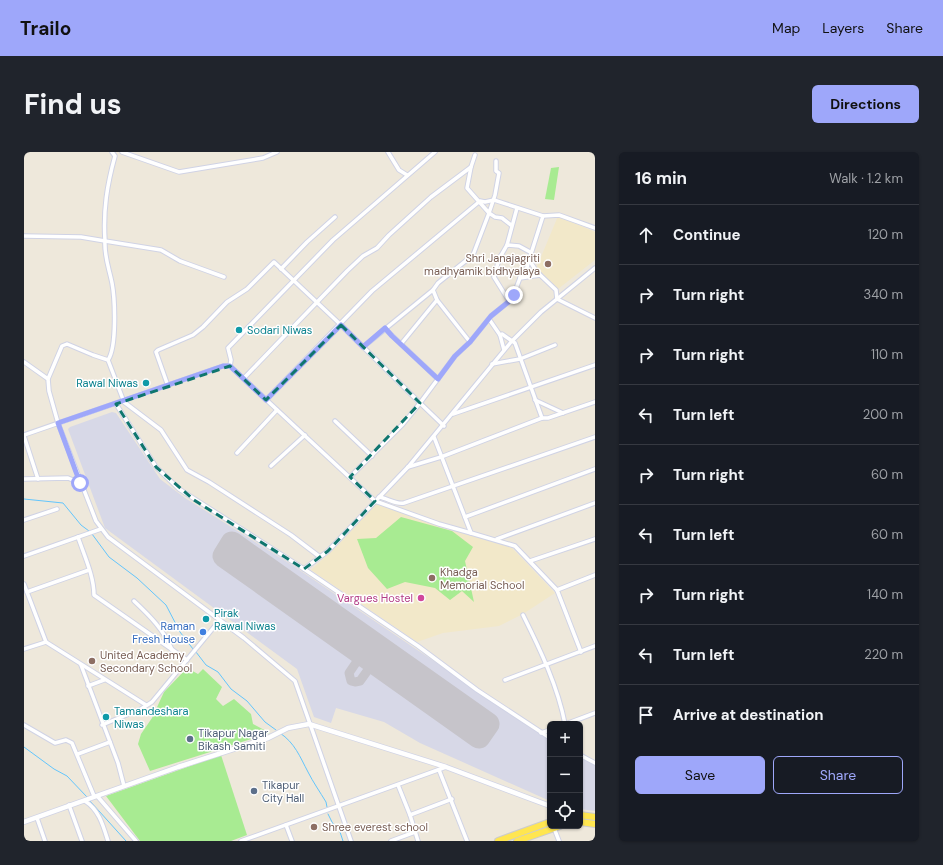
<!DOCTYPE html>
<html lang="en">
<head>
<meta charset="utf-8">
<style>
	body { margin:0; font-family:"DM Sans",sans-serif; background:#20242c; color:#f1f3f6 }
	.controls { position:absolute; right:12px; bottom:12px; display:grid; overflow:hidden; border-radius:6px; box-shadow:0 1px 3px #0004 }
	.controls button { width:36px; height:36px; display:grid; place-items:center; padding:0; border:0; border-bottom:1px solid #363941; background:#171b24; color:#f1f3f6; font:20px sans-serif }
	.stop { position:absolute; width:12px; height:12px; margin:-9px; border:3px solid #9ea7fa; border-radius:50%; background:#fff }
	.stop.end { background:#9ea7fa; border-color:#fff; box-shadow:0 1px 4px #0008 }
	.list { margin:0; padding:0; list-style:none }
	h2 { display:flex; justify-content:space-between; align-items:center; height:52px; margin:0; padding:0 16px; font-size:17px }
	h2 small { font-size:13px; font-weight:400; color:#9ea1a6 }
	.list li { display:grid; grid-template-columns:26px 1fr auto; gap:12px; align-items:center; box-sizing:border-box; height:60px; padding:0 16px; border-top:1px solid #363941 }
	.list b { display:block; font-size:15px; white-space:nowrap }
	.list em { font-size:13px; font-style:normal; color:#9ea1a6 }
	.actions { display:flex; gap:8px; padding:12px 16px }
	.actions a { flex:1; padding:9px 0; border:1px solid #9ea7fa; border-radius:6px; text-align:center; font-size:14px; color:#9ea7fa }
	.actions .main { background:#9ea7fa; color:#111 }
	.icon { flex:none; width:22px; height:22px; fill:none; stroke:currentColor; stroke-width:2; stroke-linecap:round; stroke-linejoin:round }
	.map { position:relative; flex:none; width:571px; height:689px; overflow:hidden; border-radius:6px }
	header { display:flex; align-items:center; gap:24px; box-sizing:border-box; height:56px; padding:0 20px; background:#9ea7fa; color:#111 }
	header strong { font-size:19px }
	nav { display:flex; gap:22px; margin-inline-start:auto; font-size:14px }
	.intro { display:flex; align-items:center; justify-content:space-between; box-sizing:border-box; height:96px; padding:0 24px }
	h1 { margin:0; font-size:28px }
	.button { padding:10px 18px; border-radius:6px; background:#9ea7fa; color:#111; font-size:14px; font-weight:700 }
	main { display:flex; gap:24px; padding:0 24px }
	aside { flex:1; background:#171b24; border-radius:6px; box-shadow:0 1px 3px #0004 }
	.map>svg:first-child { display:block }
</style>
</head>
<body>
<header>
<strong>Trailo</strong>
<nav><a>Map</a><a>Layers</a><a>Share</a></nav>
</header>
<div class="intro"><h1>Find us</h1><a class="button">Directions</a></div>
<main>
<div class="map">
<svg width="571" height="689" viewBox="0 0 571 689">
	<rect width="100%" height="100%" fill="#eee8db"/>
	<g fill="#f2e8c9">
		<path d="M534,64L571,80V108L534,137L512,117Z"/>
		<path d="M355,349L488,396L531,441L499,462L475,474L419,481L393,490L287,418L313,394Z"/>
	</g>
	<g fill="#d7d8e7">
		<path d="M88,260L92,261L136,327L161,346L271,415L526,588V649L396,591L360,570L312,556L307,571L290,565L273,517L81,376L44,277L46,275Z"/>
		<path d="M556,605L571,613V659L556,657Z"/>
	</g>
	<g fill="#a8eb92">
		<path d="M535,15L530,48L521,47L527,16Z"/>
		<path d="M377,365L428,379L449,395L441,409L450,450L438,439L426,448L411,436L381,430L363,437L344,416L333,387L352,386Z"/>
		<path d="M163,516L174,522L179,517L198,535L192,547L199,554L210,547L227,562L229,572L246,581L126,619L114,592L117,582L128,566L140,540Z"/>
		<path d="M197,603L223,683L207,689H116L82,644Z"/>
	</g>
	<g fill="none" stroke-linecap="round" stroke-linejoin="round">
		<g stroke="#63c5fc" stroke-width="1">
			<path d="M0,347L39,351L57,373L65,379"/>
			<path d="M68,382L85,405L113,426L142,453L156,480L169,497"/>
			<path d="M172,500L182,513L194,520L207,537L223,549L241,570L252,578"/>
			<path d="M256,581C271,591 276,605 284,620C289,630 296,640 302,650L303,655"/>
			<path d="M0,595L30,617L43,624L63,645"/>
			<path d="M66,649L102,689"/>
			<path d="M304,662L309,672L314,674L319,689"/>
		</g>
		<path stroke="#c6c4ca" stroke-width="9" d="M342,496L325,521L327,529L331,530L336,529L354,504"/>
		<path stroke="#c6c4ca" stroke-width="23" d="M208,391L464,572L455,585L200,404Z"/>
		<defs>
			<g id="minor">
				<path d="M88,0L91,4C83,33 79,58 81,89L137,98L156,109L200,125"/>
				<path d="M98,0L155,20L239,6L253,0"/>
				<path d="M364,0L375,18L383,23"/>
				<path d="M447,15L443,36L465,61L471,43L475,21L472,19V9"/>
				<path d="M519,64L505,108L513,120L532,138L533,147L571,166"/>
				<path d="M0,84L57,85L81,89C80,104 85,116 88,131C91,147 93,195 84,208"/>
				<path d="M483,93L493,56"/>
				<path d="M257,117L283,90L311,65"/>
				<path d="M496,126L502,119L505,108"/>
				<path d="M485,149L470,125L475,107L483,93L495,94L506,100"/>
				<path d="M465,167L476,183L478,182L491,191L518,266H524L571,250"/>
				<path d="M361,177L414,227"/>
				<path d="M476,183L480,198"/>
				<path d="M446,190L413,148L409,138L414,131L449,103L465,61L471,65L478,66L487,73"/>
				<path d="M377,192L413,148"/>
				<path d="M339,195L409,138"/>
				<path d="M0,210L24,227L25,239L34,271L72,369L84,385L220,486L271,529L327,689"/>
				<path d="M468,212L496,207L531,193"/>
				<path d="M206,214L207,208L204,196L309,88L411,0"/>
				<path d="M220,226L323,119L339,104L353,96L365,83L407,45L447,15L451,3"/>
				<path d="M24,227L38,194L43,192L69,203L84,208L100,250L137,278L163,318L185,330L267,383L296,405"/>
				<path d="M144,234L132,200L134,198L169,183L179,175L203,150L223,137L250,110L317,173L396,251L431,204L446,190L467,164L488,147L496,126L516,123"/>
				<path d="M242,248L348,139L456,49L461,50L470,48L519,64L535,63L571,76"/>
				<path d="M511,248L539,261"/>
				<path d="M92,252L132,315L155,337L280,417L394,494L453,538L526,586"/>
				<path d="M429,262L571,213"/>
				<path d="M311,269L348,304"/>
				<path d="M0,283L199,214H206L351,349L415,372L447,381"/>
				<path d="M0,284L14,327"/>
				<path d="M410,285L447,381L491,394L533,438L557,500"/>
				<path d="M213,301L253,258"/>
				<path d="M247,314L281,283"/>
				<path d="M384,315L417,305L518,266"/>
				<path d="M326,325L379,272L396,251L420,274"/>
				<path d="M0,327L44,326L56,331"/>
				<path d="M355,345C363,346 372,353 380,351L571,285"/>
				<path d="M441,365L571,317"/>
				<path d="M0,368L33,357"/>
				<path d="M54,385C60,403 70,424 70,443L163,508"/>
				<path d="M473,387L571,351"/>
				<path d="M0,404L77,377"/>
				<path d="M506,409L571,387"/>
				<path d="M280,417L304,399L384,315L487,190L517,160L571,116"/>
				<path d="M0,432L22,490L122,553"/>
				<path d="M533,438L571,423"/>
				<path d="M3,440L65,418"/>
				<path d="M110,449C126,464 140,478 148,498"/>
				<path d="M499,463C516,497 534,535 541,572"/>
				<path d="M0,497L22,490"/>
				<path d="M57,513L94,611L100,634"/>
				<path d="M481,528L571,494"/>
				<path d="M64,534L80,528"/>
				<path d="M542,572L571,561"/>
				<path d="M0,573L31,591L42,588L48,591L70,644"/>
				<path d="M78,573L117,557L128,550L195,469"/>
				<path d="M517,581L526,578"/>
				<path d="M54,602L86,590"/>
				<path d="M556,603L571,611"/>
				<path d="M415,618L443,689"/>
				<path d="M374,633L386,663L394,689"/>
				<path d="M74,645L112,689"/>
				<path d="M61,649C75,658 79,673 84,689"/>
				<path d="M45,653L58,689"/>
				<path d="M386,663L428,647"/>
				<path d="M13,666L21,689"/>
				<path d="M262,673L268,689"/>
				<path d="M530,676L535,689"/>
				<path d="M217,689L422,615"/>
				<path d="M367,689L391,680"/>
			</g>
			<path id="tertiary" d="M0,670L154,615L244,586L264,576L285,572L422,615L526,654"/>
			<g id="primary">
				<path d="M556,663L571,665"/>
				<path d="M556,670L571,672"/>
				<path d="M474,689L526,670"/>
				<path d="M493,689L536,674"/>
			</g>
		</defs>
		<use href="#minor" stroke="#d0d3e5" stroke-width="5.5"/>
		<use href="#tertiary" stroke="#d0d3e5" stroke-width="6"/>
		<use href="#primary" stroke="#ccc" stroke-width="8"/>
		<use href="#minor" stroke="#fff" stroke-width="3.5"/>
		<use href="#tertiary" stroke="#fff" stroke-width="4.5"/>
		<use href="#primary" stroke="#ffe650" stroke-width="6"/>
	</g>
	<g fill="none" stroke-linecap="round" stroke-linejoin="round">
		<path stroke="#9ea7fa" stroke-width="5" d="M56,331L34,271L199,214H206L242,248L317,173L339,195L361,176L368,184L414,227L431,204L446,190L467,164L488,147L490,143"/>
	</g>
	<path fill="none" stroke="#0f766e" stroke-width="3" stroke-dasharray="8 5" stroke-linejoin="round" d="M317,173L396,251L326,325L351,349L304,399L280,417L170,348L132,315L92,252L206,214L242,248Z"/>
	<g fill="#8d6e63" stroke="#fff" stroke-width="1.5">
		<circle cx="524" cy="112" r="4"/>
		<circle cx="408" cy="426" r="4"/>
		<circle cx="68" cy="509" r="4"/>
		<circle cx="290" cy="675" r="4"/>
	</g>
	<g fill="#0f9aa8" stroke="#fff" stroke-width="1.5">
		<circle cx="215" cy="178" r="4"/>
		<circle cx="122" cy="231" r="4"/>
		<circle cx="182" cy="467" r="4"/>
		<circle cx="82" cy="565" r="4"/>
	</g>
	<circle fill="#d1479c" stroke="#fff" stroke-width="1.5" cx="397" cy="446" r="4"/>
	<circle fill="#3f7fe0" stroke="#fff" stroke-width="1.5" cx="179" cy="480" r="4"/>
	<g fill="#5c6f8a" stroke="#fff" stroke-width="1.5">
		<circle cx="166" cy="587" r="4"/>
		<circle cx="230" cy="639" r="4"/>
	</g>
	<g text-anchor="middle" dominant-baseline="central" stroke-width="3" stroke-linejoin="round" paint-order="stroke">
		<g font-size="11" fill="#785e54" stroke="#fff" text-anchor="start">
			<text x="516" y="106" text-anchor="end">Shri Janajagriti<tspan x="516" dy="13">madhyamik bidhyalaya</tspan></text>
			<text x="416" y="420">Khadga<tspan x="416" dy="13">Memorial School</tspan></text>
			<text x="76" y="503">United Academy<tspan x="76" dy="13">Secondary School</tspan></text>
			<text x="298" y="675">Shree everest school</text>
		</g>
		<g font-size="11" fill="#0d838f" stroke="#fff" text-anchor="start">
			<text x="223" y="178">Sodari Niwas</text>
			<text x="114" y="231" text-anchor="end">Rawal Niwas</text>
			<text x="190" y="461">Pirak<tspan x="190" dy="13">Rawal Niwas</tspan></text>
			<text x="90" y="559">Tamandeshara<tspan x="90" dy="13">Niwas</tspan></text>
		</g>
		<g font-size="11" fill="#b23c85" stroke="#fff" text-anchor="end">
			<text x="389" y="446">Vargues Hostel</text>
		</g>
		<g font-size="11" fill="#366cbe" stroke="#fff" text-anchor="end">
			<text x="171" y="474">Raman<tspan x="171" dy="13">Fresh House</tspan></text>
		</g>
		<g font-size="11" fill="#4e5e75" stroke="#fff" text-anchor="start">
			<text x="174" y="581">Tikapur Nagar<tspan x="174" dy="13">Bikash Samiti</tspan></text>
			<text x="238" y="633">Tikapur<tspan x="238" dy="13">City Hall</tspan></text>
		</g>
	</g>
</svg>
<div class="controls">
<button>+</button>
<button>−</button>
<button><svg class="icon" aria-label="locate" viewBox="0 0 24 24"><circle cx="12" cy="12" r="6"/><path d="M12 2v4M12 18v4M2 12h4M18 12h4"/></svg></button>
</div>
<div class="stop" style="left:56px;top:331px"></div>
<div class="stop end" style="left:490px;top:143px"></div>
</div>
<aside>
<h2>16 min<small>Walk · 1.2 km</small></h2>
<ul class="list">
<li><svg class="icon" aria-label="ahead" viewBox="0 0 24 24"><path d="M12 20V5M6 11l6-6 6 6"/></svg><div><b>Continue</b></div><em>120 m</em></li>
<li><svg class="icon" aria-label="right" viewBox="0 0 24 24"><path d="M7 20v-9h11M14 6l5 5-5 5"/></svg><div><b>Turn right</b></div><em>340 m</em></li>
<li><svg class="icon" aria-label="right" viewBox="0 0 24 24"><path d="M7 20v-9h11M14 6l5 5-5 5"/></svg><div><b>Turn right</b></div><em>110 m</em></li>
<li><svg class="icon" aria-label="left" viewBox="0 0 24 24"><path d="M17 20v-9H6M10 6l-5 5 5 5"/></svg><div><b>Turn left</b></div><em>200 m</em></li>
<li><svg class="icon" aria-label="right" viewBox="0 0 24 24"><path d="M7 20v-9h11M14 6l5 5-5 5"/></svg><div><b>Turn right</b></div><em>60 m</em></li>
<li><svg class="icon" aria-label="left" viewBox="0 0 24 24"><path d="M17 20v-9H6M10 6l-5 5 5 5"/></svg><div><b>Turn left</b></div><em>60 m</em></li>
<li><svg class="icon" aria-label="right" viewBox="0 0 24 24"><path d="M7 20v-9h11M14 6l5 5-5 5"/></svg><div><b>Turn right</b></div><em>140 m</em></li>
<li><svg class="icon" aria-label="left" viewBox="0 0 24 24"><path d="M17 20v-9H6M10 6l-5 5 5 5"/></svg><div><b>Turn left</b></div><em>220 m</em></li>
<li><svg class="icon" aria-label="arrive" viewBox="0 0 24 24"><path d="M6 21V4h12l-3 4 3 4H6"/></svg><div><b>Arrive at destination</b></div></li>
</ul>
<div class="actions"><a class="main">Save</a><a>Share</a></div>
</aside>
</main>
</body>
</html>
